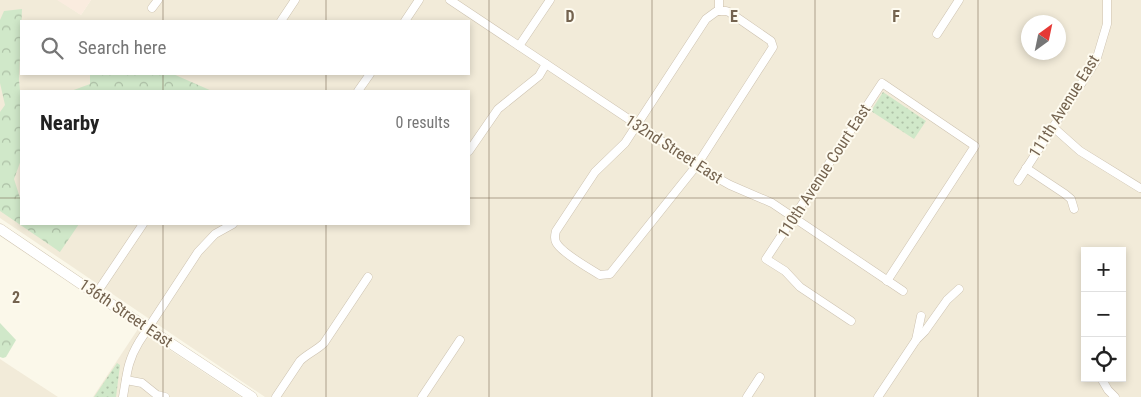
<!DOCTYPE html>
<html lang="en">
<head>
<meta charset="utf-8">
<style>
	body { margin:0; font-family:"Roboto Condensed",sans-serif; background:#f2f2f2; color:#222 }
	.controls { position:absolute; right:15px; bottom:15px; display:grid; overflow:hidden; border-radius:0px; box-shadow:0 2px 8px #0003 }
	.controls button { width:45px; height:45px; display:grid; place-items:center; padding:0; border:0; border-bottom:1px solid #e0e0e0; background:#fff; color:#222; font:25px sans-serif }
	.compass { position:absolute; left:1021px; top:15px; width:45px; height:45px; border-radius:50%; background:#fff; box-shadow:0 2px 8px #0003; rotate:33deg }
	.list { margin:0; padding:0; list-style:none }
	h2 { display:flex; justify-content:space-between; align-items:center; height:65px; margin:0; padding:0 20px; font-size:21px }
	h2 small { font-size:16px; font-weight:400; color:#767676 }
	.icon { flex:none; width:28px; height:28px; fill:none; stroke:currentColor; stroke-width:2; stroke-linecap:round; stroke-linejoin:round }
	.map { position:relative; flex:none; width:1141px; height:397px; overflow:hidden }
	.search { position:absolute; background:#fff; box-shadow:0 2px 8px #0003; left:20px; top:20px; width:450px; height:55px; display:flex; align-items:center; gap:12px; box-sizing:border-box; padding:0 18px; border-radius:0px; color:#767676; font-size:19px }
	.panel { position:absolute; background:#fff; box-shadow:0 2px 8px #0003; left:20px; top:90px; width:450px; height:135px; border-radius:0px }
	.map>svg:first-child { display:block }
</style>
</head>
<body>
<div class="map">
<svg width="1141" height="397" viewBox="0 0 1141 397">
	<defs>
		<pattern id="forest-crowns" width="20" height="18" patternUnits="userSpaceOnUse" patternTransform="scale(1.25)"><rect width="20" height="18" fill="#d0e8c9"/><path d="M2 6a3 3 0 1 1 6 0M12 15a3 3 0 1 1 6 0" fill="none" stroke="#adc0a6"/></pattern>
		<pattern id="park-dots" width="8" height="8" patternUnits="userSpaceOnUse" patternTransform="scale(1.25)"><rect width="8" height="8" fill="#d0e8c9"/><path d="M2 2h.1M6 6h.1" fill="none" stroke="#adc0a6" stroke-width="1.8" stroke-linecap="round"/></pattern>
	</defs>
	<rect width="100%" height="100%" fill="#fbf8ea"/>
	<g fill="#f2ebd9" fill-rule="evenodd">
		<path d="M0,0H58L81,15L91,0H1141V397H265L0,218ZM21,21H469V74H21ZM1028,22H1058V52H1028ZM21,91H469V224H21ZM1085,251H1122V378H1085Z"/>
		<path d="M138,329L241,397H93Z"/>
		<path d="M0,359L12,367L58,397H0Z"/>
	</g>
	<path fill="#faecdf" d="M57,0H91L81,15Z"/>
	<g fill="url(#forest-crowns)">
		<path d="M22,9L19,79L20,91L21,92V160L14,179L21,201V224H79L60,252L0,211V112L5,105L0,83V20L4,11Z"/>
		<path d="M90,74H173L212,91H71L90,84Z"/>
		<path d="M0,323L16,340L6,357L3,358L0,357Z"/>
	</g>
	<g fill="url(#park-dots)">
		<path d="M883,92L926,121L914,139L871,111Z"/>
		<path d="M117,363L120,365L116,397H94Z"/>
	</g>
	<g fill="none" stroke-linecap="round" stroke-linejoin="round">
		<defs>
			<g id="street">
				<path d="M450,0L714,176L730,185L772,203L903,291"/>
				<path d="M152,8L158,0"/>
				<path d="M717,11H726L729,12L771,41L773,47L697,165L610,274L600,275C590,269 560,252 556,242C554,238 555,235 556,231L595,172L625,143L706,19Z"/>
				<path d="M719,11V0"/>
				<path d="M281,21L295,0"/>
				<path d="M405,21L419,0"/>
				<path d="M937,34L959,0"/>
				<path d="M519,46L550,0"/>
				<path d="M358,91L370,74"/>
				<path d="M1053,127L1080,151L1140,188H1141"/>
				<path d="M469,151L498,109L539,76L546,64"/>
				<path d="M1026,168L1065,194L1071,199L1074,209"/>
				<path d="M1018,181L1096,61L1107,24V0"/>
				<path d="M96,294L143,224"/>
				<path d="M851,321L800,287L785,271L766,259L882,83L975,146L887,281"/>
				<path d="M916,340L921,316"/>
				<path d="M1101,378L1108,390L1115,397"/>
				<path d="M126,380L142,383L157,395L165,397"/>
				<path d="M123,397C127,374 127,362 139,342L198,252L215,234L233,224"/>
				<path d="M276,397L300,361C307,354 317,350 324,343L368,277"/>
				<path d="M422,397L460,340"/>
				<path d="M747,397L760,377"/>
				<path d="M878,397L916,340L925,331L947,300L959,289"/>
			</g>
			<path id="secondary" d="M0,229L96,294L252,397"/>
		</defs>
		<use href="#street" stroke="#cdc2b0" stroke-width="9"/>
		<use href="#secondary" stroke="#cfc3ae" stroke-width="11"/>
		<use href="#street" stroke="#fff" stroke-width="8"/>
		<use href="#secondary" stroke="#fff" stroke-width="10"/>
	</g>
	<path fill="none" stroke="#74634f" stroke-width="1" stroke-opacity="0.55" d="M163,0V21M326,0V21M489,0V397M652,0V397M815,0V397M978,0V397M163,74V91M326,74V91M0,198H21M469,198H1141M163,224V397M326,224V397"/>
	<g text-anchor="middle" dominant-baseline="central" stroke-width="4" stroke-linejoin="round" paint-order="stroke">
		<g font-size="16" fill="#74634f" stroke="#fefbf0">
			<text transform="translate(1064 106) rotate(-58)">111th Avenue East</text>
			<text transform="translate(674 149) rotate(33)">132nd Street East</text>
			<text transform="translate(824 171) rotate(-57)">110th Avenue Court East</text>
			<text transform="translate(126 313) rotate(34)">136th Street East</text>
		</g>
	</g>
	<g font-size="16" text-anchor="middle" font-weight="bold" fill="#74634f" stroke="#fefbf0" stroke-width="4" stroke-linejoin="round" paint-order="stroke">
		<text x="570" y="22">D</text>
		<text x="734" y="22">E</text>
		<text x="896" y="22">F</text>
		<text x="16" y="303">2</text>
	</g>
</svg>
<div class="controls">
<button>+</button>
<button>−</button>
<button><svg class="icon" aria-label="locate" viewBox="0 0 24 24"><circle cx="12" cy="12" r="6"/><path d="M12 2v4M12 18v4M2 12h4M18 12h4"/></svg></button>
</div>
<svg class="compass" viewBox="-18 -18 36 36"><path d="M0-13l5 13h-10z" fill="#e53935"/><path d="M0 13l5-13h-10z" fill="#767676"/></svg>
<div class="search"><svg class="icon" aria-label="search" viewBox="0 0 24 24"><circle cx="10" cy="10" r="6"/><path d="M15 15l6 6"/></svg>Search here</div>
<section class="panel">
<h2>Nearby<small>0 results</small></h2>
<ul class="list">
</ul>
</section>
</div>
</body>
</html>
